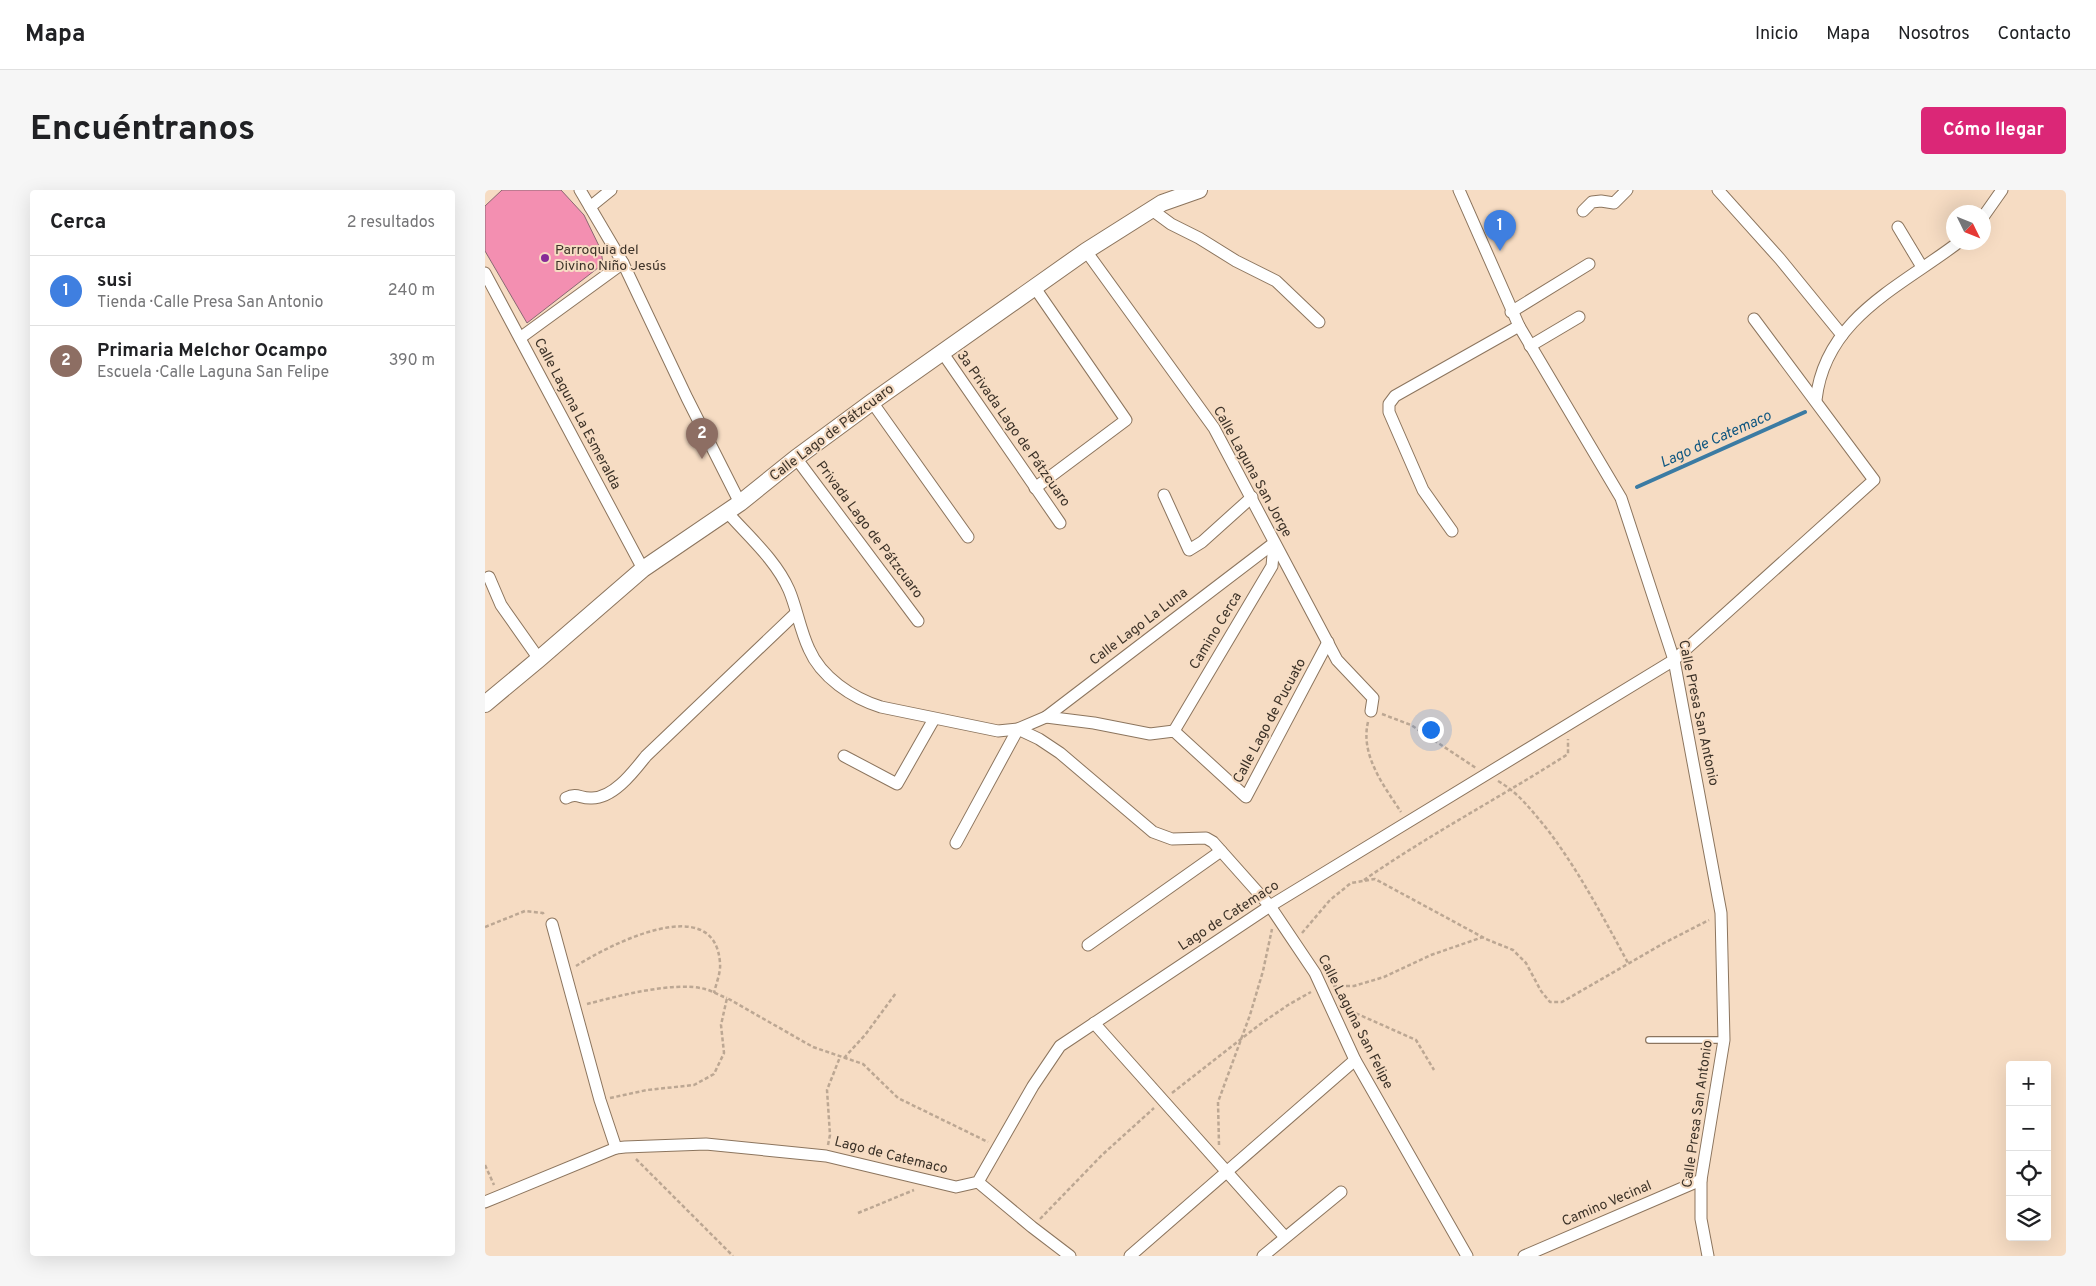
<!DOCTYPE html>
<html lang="es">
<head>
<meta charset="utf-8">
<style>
	body { margin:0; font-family:Overpass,sans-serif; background:#f6f6f6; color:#202124 }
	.controls { position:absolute; right:15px; bottom:15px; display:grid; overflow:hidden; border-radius:5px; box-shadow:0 5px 20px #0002 }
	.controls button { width:45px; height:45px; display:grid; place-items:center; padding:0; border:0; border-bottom:1px solid #e0e0e0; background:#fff; color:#202124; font:25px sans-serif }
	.compass { position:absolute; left:1461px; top:15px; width:45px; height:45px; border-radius:50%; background:#fff; box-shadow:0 5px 20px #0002; rotate:133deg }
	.you { position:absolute; left:945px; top:539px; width:18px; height:18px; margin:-12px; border:4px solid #fff; border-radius:50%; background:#1a73e8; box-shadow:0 0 0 8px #1a73e833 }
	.badge { display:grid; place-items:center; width:32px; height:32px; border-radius:50%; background:#db2777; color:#fff; font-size:16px; font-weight:700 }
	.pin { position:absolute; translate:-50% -41px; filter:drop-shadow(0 1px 2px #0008) }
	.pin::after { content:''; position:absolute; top:26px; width:18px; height:15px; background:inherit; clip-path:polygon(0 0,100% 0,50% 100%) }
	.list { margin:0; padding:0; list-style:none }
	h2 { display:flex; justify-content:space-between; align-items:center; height:65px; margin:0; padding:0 20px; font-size:21px }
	h2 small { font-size:16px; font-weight:400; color:#757577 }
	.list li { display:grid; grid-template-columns:32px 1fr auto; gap:15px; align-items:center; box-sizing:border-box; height:70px; padding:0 20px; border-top:1px solid #e0e0e0 }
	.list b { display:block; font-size:19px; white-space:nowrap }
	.list p { margin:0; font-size:16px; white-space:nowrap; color:#757577 }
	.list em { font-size:16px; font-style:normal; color:#757577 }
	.icon { flex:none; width:28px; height:28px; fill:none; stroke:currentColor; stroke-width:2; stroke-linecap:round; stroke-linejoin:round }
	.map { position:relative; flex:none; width:1581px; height:1066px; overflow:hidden; border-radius:5px }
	header { display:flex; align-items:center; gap:30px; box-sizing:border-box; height:70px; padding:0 25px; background:#fff; border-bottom:1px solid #e0e0e0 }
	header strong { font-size:24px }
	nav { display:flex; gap:28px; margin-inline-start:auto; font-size:18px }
	.intro { display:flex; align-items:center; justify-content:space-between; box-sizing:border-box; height:120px; padding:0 30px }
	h1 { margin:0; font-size:35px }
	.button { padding:12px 22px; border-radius:5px; background:#db2777; color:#fff; font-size:18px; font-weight:700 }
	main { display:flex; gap:30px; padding:0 30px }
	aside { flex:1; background:#fff; border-radius:5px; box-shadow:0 5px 20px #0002 }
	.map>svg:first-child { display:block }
</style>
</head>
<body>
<header>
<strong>Mapa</strong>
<nav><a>Inicio</a><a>Mapa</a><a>Nosotros</a><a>Contacto</a></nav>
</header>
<div class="intro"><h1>Encuéntranos</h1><a class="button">Cómo llegar</a></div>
<main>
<aside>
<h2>Cerca<small>2 resultados</small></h2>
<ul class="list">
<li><span class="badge" style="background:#3f7fe0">1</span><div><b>susi</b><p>Tienda · Calle Presa San Antonio</p></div><em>240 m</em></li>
<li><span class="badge" style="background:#8d6e63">2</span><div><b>Primaria Melchor Ocampo</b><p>Escuela · Calle Laguna San Felipe</p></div><em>390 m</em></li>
</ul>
</aside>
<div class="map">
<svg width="1581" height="1066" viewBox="0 0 1581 1066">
	<rect width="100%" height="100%" fill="#f6dcc3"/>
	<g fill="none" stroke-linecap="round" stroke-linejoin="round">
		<path stroke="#3b7ba3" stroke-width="4" d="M1152,297L1320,222"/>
	</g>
	<path fill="#f38fb1" stroke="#896872" d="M17,0H76L99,25L116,60L118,74L42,133L0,61V16Z"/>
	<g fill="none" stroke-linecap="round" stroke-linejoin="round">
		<defs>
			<path id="lane" d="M1164,850H1239"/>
			<g id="street">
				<path d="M95,0L138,73L202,208L255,313"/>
				<path d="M974,0L1034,136L1136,308L1189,470L1236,723L1239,850L1216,990V1029L1223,1066"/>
				<path d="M1233,0L1295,69L1357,145"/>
				<path d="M105,17L126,0"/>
				<path d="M667,20L686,34L714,48L751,71L791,91L834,132"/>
				<path d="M1098,21L1107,12L1116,11L1129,13L1142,0"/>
				<path d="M1498,27L1517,0"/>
				<path d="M1413,37L1437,77"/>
				<path d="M601,61L729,238L852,470L888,508L886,521"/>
				<path d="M0,83L158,379"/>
				<path d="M550,98L641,230L550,298"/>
				<path d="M1026,122L1104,74"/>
				<path d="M35,148L138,73"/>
				<path d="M1045,156L1094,127"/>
				<path d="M457,162L575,333"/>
				<path d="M1331,210C1340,128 1415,97 1474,52"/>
				<path d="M387,212L483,347"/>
				<path d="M311,268L433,431"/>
				<path d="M679,305L704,360L717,352L767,307"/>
				<path d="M242,322C263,346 291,370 304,400C312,419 315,440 324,459C336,487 367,508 396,517L513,541L533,539L554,549L575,563L668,642L687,649L721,648L728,652L785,716L830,783L870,870L982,1066"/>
				<path d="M967,341L938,300L904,222V214L910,206L1034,136"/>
				<path d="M4,387L16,415L54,469"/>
				<path d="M561,527L609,533L665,544L689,541L761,607L843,452"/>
				<path d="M689,541L787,376L789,353"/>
				<path d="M359,566L412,594L449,529"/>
				<path d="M81,608C93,602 95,609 107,608C129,608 149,581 161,566L311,423"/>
				<path d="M471,653L533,539L561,527L789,353"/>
				<path d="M67,734L115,910L131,958"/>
				<path d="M603,755L736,661"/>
				<path d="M609,833L800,1047"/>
				<path d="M493,992L547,1037L585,1066"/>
				<path d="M0,1012L131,958L140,957L221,954L341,966L471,997L493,992L548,896L575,856L785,716L1189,470L1389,290L1269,129"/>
				<path d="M645,1066L870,870"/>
				<path d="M778,1066L856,1002"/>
				<path d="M1039,1066L1216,990"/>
			</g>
			<path id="secondary" d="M0,514L54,469L158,379L255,313L311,268L387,212L601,61L677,13L714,0"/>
		</defs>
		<use href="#lane" stroke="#8c755e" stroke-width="8"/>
		<use href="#street" stroke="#8c755e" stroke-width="13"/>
		<use href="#secondary" stroke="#8c755e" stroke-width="18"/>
		<g stroke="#bca793" stroke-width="2.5" stroke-dasharray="4 2.5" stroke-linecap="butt">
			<path d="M897,524L926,535L991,578"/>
			<path d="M883,532C875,565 899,596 916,622"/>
			<path d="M1013,591C1034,603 1047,621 1062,639C1094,681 1118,727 1143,773"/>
			<path d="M879,690C945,644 1016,607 1083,564V549"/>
			<path d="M0,737L40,721L58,723L59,725"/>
			<path d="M817,743L845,710L866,693L890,689L1001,749L1028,760L1041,773L1056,801L1065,812H1077L1179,753L1224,730"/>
			<path d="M91,776C124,755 230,700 235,773C236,782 231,794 229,803"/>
			<path d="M848,796H869L899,787L946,765L998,747"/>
			<path d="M102,814C133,806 189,791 220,799C228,801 235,806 242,808"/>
			<path d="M859,818L931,850L949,880"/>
			<path d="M359,868L380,845L411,803"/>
			<path d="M687,903L774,835L803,815L826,802"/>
			<path d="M125,908L162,900L209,895L229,884L239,863L236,835L242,808L328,857L378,874L413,908L503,952"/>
			<path d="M343,955L345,945L342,900L355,867"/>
			<path d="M734,955L733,912L765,825L778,781L787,739"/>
			<path d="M151,969L248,1066"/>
			<path d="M0,975L9,995"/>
			<path d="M373,1023L429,1000"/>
			<path d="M555,1029L617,965L669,918"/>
		</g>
		<use href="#lane" stroke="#fff" stroke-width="5.5"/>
		<use href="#street" stroke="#fff" stroke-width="11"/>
		<use href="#secondary" stroke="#fff" stroke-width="16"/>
	</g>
	<circle fill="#872b97" stroke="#f6dcc3" stroke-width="2" cx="60" cy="68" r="5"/>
	<g text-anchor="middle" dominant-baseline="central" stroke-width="4" stroke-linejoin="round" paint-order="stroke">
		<g font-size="14" fill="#3d3329" stroke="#f6dcc3" text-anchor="start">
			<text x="70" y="60">Parroquia del<tspan x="70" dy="16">Divino Niño Jesús</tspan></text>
		</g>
		<g font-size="14" fill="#3d3329" stroke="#f6dcc3">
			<text transform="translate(92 224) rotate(62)">Calle Laguna La Esmeralda</text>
			<text transform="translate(528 239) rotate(55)">3a Privada Lago de Pátzcuaro</text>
			<text transform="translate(347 243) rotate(-37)">Calle Lago de Pátzcuaro</text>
			<text transform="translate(767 282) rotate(61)">Calle Laguna San Jorge</text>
			<text transform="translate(384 340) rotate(53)">Privada Lago de Pátzcuaro</text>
			<text transform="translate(654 437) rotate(-37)">Calle Lago La Luna</text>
			<text transform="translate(731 441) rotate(-59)">Camino Cerca</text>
			<text transform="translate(1213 523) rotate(78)">Calle Presa San Antonio</text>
			<text transform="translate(785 531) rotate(-62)">Calle Lago de Pucuato</text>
			<text transform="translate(744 726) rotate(-33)">Lago de Catemaco</text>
			<text transform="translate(870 832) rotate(63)">Calle Laguna San Felipe</text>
			<text transform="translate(1213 924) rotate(-82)">Calle Presa San Antonio</text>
			<text transform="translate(406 966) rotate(14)">Lago de Catemaco</text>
			<text transform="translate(1122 1014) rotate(-23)">Camino Vecinal</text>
		</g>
		<g font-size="15" font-style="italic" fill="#105780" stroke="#f6dcc3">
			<text transform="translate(1231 250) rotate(-24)">Lago de Catemaco</text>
		</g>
	</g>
</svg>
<div class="controls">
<button>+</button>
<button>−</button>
<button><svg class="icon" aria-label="locate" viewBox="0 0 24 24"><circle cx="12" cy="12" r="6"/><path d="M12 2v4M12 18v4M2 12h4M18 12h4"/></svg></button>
<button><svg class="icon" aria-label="layers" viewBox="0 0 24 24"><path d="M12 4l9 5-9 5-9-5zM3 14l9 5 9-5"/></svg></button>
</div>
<svg class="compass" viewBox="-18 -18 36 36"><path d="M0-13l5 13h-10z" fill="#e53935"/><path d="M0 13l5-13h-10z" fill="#757577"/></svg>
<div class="you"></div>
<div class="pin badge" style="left:1015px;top:61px;background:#3f7fe0">1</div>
<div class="pin badge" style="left:217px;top:269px;background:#8d6e63">2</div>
</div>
</main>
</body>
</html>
